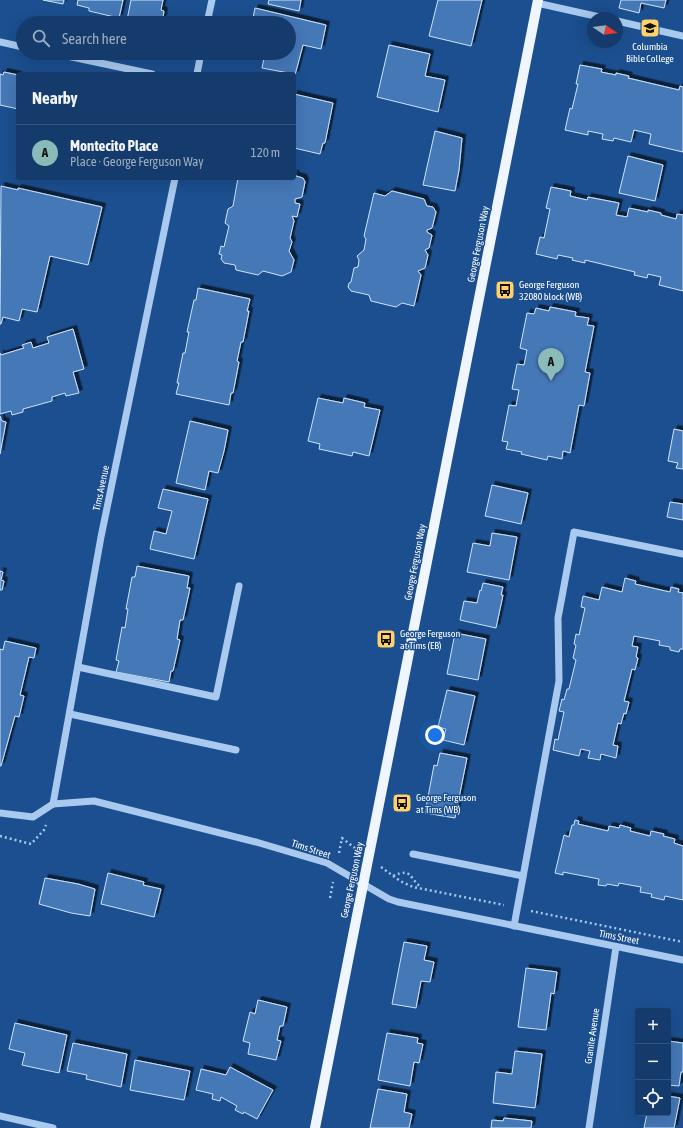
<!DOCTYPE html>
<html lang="en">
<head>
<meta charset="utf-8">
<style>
	body { margin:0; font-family:"Asap Condensed",sans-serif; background:#1d4271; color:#f1f3f6 }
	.controls { position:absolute; right:12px; bottom:12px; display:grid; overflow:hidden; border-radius:4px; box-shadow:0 4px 16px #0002 }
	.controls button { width:36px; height:36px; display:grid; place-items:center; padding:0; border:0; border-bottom:1px solid #33557e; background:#143b6b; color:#f1f3f6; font:20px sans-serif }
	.compass { position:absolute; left:587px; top:12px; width:36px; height:36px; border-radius:50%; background:#143b6b; box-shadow:0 4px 16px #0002; rotate:103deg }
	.you { position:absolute; left:435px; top:735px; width:14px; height:14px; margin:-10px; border:3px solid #fff; border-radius:50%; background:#1a73e8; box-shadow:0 0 0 6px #1a73e833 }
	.badge { display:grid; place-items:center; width:26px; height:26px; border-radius:50%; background:#8bbbb9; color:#111; font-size:13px; font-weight:700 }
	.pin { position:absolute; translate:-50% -33px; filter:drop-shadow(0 1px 2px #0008) }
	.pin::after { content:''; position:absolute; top:21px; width:14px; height:12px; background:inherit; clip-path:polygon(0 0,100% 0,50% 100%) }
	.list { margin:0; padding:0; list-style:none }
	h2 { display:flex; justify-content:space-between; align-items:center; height:52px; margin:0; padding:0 16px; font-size:17px }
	h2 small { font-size:13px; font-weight:400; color:#9dadc1 }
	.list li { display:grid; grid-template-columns:26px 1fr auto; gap:12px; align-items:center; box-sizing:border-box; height:56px; padding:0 16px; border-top:1px solid #33557e }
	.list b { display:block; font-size:15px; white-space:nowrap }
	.list p { margin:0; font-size:13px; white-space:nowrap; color:#9dadc1 }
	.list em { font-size:13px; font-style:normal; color:#9dadc1 }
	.icon { flex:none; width:22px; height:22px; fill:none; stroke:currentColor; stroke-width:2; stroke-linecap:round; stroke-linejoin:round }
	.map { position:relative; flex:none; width:683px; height:1128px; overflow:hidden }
	.search { position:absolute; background:#143b6b; box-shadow:0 4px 16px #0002; left:16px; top:16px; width:280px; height:44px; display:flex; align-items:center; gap:10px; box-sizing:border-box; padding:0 14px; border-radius:22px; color:#9dadc1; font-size:15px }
	.panel { position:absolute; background:#143b6b; box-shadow:0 4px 16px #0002; left:16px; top:72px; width:280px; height:108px; border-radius:4px }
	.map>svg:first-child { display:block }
</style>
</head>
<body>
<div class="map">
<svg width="683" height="1128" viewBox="0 0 683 1128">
	<defs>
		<filter id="shadow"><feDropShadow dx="3.5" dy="-3.5" stdDeviation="0" flood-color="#0009"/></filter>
	</defs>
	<rect width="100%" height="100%" fill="#1b4f8f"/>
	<g fill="#4478b7" stroke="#cfe3fa" filter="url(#shadow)">
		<path d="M43,0H64L63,4Z"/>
		<path d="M78,0H123L119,18L89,11V8L77,5Z"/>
		<path d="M131,0H163L161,10L164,11L162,23H142L127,20Z"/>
		<path d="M269,0H301L299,11L268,4Z"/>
		<path d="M438,0H482L471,46L429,36Z"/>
		<path d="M621,0H666L664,8L641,3L639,13L619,8Z"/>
		<path d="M255,8L326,25L321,49L303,45L295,75L294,74L262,68L265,53H289V23H252Z"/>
		<path d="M389,45L430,54L425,76L445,80L438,112L377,97Z"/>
		<path d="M580,65L602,69L601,72L616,75V73L629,76L628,78L679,90L680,86L683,87V152L649,144L651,134L634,130L631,142L614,138L613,141L602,139L603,134L588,131V135L565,130L570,108L572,109L578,84H576Z"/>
		<path d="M4,72L18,75V109L0,105V74L3,75Z"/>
		<path d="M294,94L333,103L325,143H323L320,154L294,148Z"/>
		<path d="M435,131L462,138L459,170L455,191L423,185Z"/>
		<path d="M628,156L663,165L655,201L619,193Z"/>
		<path d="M294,173L296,176L303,178L305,182L302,197L295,199V203L300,204L297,217L292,216L294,221L290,238L292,242L289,251L294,260L291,272L282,276L263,271L258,275L236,270L235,265L224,263L221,259L222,255L219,254L221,246L224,247L229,226L225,223L228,209L233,206L238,178H294Z"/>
		<path d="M1,186L18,190V188L102,207L88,265L50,256L37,312L22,309L19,321L3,317L1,324H0Z"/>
		<path d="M551,187L571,191L570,196L587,200L588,197L619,203L616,215L627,217L629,208L648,212V210L661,213V215L676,219L677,214L683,215V291L659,285L661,277L648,274L647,278L634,275L635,272L585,260V263L572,260L573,258L558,255L557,259L536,254L540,237L544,238L550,209L546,208Z"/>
		<path d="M392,191L424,199L427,206L433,207L436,212L432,228L427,230V232L432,235L429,248L425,250L428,255L425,268L418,271L421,275L414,306L402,303L396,307L371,301L369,295L351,291L348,287L349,283L351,282L354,268L358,267L359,260L357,256L364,250L366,239L364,236L374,193L385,196Z"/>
		<path d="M198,288L250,299L247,311H249L243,342H241L237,361L239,362L233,393H231L229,405L176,394L179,383H177L183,353H185L189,332H187L194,300H196Z"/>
		<path d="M550,307L576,312L575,316L589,318L587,325L594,326L585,372L590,373L584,406L579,405L570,453L563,451L562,459L548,456L547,460L521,454L522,452L506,449L508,442L502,441L509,405L516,406L519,390L512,389L517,364L524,365L527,350L520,348L527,313L534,314L536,308L549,311Z"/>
		<path d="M73,329L84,369L73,372L79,393L66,396L65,393L52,397V401L23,409V412L12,415L11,411L0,414V353L1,355L24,348L22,345L31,342L33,348L49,343L47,337Z"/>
		<path d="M318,398L343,403L344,398L365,403L364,407L380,410L369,456L353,452L352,456L319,449L320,444L308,441Z"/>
		<path d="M0,416L2,421L6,422L0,454Z"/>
		<path d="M190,421L228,430L224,451L218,473L209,471L205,490L176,483Z"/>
		<path d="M674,429L683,431V469L676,468L678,463L668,461Z"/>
		<path d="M492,485L528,493L521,524L485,516Z"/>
		<path d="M163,489L208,499L194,559L150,549L154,531L166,534L172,511L158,508Z"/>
		<path d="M670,502L683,504V520L667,517Z"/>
		<path d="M492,533L517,537L509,580L467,572L473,543L490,546Z"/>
		<path d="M137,566L189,576L187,588H190L183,620H180L177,639L180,640L173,671H171L169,682L116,672L119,661L116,660L122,627L125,628L128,609H126L132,577H135Z"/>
		<path d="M0,571L3,572L1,580L4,581L2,590H0Z"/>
		<path d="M625,578L636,581L635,584L670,592L671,587L679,589L678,592L683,593V649H680L679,652L670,650V647L659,645L660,641L634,636L632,646L638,647L636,657L638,658L635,670L632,669L624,701L629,702L626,714L624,713L621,724L618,723L613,745L618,746L616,758L601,754L600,760L588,758L590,751L581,749L579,756L553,750L555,739L558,740L564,712L559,711L562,699L564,700L567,689H569L576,660L573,658L576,645L574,644L576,634L579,635L585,608L581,607L583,596L599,600L602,587L622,592Z"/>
		<path d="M483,583L503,587L501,595H503L496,628L460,620L464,601L477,603L480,590L481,591Z"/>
		<path d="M455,633L486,639L478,680L447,674Z"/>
		<path d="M5,641L36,648L34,658L29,657L20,695L24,696L19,717L15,716L1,766H0V649L3,650Z"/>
		<path d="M447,690L475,696L464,745L443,740L446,729L438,727Z"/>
		<path d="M440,753L467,758L455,818L425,813L434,765L437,766Z"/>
		<path d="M575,820L579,821L578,824L608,831L609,826L619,828L620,825L631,828L630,831L650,836L651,831L664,834L663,836L675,839L674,843L683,846V900L665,896L664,900L651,897L652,894L640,892L641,887L619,883L618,886L607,884L606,886L598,885L599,879L563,872V875L555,873L564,835L569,837L572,825H574Z"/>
		<path d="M108,873L144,882L143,885L161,889L154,917L101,904Z"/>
		<path d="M45,878L78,884L95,889L90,916L71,913L39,904Z"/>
		<path d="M404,942L427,946L424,960L434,962L430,982L421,981L416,1008L392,1004Z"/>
		<path d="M526,968L557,972L554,994L551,993L546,1030L518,1027Z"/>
		<path d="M258,1000L287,1007L283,1026H280L277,1040L281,1041L276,1060L248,1054L250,1043L243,1041L250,1012L255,1014Z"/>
		<path d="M15,1023L67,1035L59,1073L22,1065L25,1053L9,1049Z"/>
		<path d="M387,1033L418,1038L417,1043L423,1044L419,1063L414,1062L410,1086L378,1080Z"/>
		<path d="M668,1041L683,1043V1072H681L679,1086L668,1085Z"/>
		<path d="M73,1043L127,1054L121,1087L86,1079L87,1075L67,1071Z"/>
		<path d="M515,1051L542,1054L535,1108L493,1103L496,1072L512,1074Z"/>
		<path d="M135,1060L190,1071L184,1100L130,1090Z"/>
		<path d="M230,1067L273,1090L257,1119L244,1112L243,1114L235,1110L237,1106L221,1097L220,1101L212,1099L213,1094L196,1090L201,1069L226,1075Z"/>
		<path d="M378,1089L407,1094L404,1112L412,1114L409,1128H370Z"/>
		<path d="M668,1096L680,1098L674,1128H644L647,1113H668Z"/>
		<path d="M504,1118L532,1121L531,1128H491L492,1120L503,1121Z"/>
	</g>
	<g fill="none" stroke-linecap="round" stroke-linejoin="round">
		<g stroke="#a9c9ee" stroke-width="2.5" stroke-dasharray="2 3" stroke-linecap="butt">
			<path d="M0,836L31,844L44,830L46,825"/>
			<path d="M339,853L342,838L356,849"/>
			<path d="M381,867L400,881L413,887L504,905"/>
			<path d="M393,876C413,867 409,879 421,887"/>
			<path d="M330,898L333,882"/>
			<path d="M531,911L683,942"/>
		</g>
		<g stroke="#a9c9ee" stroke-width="7">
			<path d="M537,3L604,18"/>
			<path d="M617,21L683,36"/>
			<path d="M207,23L212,0"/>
			<path d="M0,42L23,47"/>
			<path d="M53,53L152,74"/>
			<path d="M197,74L201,53"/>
			<path d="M78,667L216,697L239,586"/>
			<path d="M70,714L236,750"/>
			<path d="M53,804L101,537L175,178"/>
			<path d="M0,813L33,817L53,804L94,801L256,842L327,863L389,899L398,902L683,960"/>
			<path d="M413,854L523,876"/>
			<path d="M514,926L559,681L558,618L574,532L683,554"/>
			<path d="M0,1116L53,1128"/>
			<path d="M589,1128L616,947"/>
		</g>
		<path stroke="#f0f6ff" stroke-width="10" d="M315,1128L538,0"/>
	</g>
	<defs>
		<symbol id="university-square" viewBox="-11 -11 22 22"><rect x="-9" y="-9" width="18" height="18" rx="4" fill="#ffd166" stroke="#1b4f8f"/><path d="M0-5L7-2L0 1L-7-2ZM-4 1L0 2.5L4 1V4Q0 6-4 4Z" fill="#111"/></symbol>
		<symbol id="bus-square" viewBox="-11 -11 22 22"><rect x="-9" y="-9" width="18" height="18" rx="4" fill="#ffd166" stroke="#1b4f8f"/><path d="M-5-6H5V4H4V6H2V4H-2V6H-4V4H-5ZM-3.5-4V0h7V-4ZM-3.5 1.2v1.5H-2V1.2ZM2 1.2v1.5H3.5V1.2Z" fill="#111"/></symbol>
	</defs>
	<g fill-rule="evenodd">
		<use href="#university-square" x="639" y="17" width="22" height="22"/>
		<use href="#bus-square" x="494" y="279" width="22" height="22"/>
		<use href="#bus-square" x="375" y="628" width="22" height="22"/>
		<use href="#bus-square" x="391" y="792" width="22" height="22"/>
	</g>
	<g text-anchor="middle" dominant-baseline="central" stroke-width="3" stroke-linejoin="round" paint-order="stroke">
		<g font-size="10" fill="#fff" stroke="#1b4f8f" text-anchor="start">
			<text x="650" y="46" text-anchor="middle">Columbia<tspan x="650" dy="12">Bible College</tspan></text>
			<text x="519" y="284">George Ferguson<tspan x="519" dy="12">32080 block (WB)</tspan></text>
			<text x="400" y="633">George Ferguson<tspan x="400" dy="12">at Tims (EB)</tspan></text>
			<text x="416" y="797">George Ferguson<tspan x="416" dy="12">at Tims (WB)</tspan></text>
		</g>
		<g font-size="10" fill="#fff" stroke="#1b4f8f">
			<text transform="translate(478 244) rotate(-79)">George Ferguson Way</text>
			<text transform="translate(101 488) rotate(-78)">Tims Avenue</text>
			<text transform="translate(415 562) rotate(-79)">George Ferguson Way</text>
			<text transform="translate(311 849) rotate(18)">Tims Street</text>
			<text transform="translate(352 880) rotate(-78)">George Ferguson Way</text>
			<text transform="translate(619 937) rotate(11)">Tims Street</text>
			<text transform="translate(592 1036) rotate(-82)">Granite Avenue</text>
		</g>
	</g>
</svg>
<div class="controls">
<button>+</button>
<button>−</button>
<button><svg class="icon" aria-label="locate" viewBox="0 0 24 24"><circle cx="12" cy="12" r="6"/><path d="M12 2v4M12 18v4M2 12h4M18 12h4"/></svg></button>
</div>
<svg class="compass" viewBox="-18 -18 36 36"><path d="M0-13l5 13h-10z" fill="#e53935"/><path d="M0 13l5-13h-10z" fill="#9dadc1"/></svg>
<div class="you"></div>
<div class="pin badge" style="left:551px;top:381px">A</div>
<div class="search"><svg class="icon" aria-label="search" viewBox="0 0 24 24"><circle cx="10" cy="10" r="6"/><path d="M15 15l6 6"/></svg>Search here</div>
<section class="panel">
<h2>Nearby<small></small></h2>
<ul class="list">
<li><span class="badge">A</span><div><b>Montecito Place</b><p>Place · George Ferguson Way</p></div><em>120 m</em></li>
</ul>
</section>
</div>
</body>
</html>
